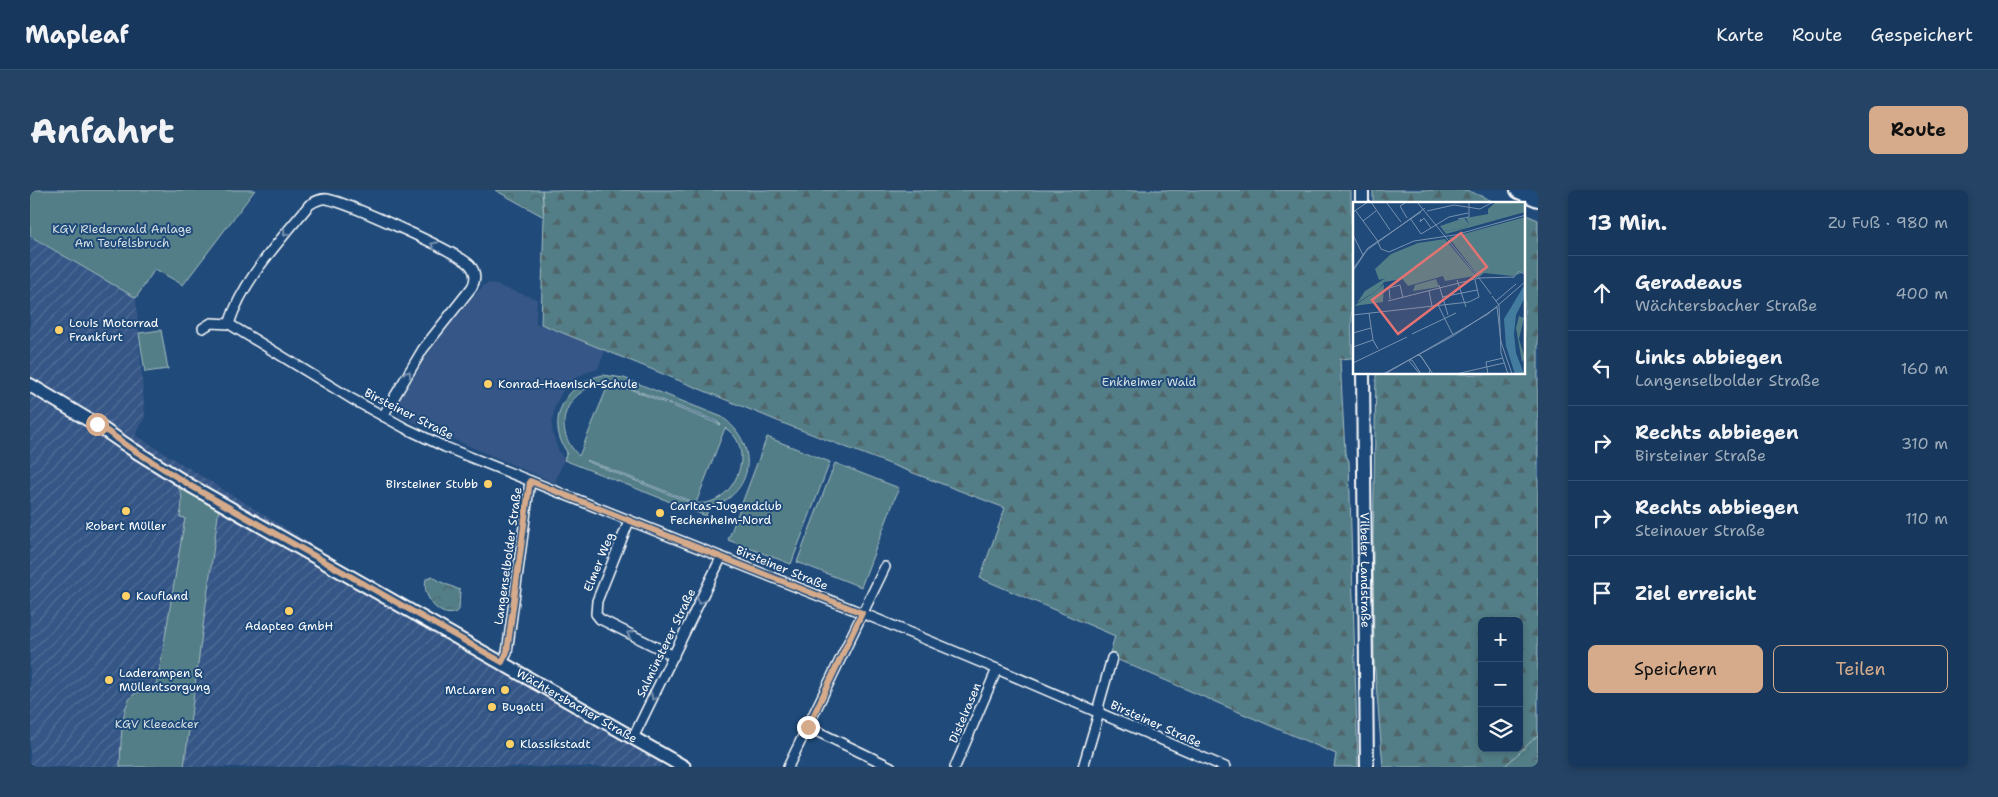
<!DOCTYPE html>
<html lang="de">
<head>
<meta charset="utf-8">
<style>
	body { margin:0; font-family:"Shantell Sans",sans-serif; background:#244365; color:#f1f3f6 }
	.controls { position:absolute; right:15px; bottom:15px; display:grid; overflow:hidden; border-radius:8px; box-shadow:0 2px 8px #0003 }
	.controls button { width:45px; height:45px; display:grid; place-items:center; padding:0; border:0; border-bottom:1px solid #365272; background:#17385c; color:#f1f3f6; font:25px sans-serif }
	.stop { position:absolute; width:15px; height:15px; margin:-11px; border:4px solid #d6ab8b; border-radius:50%; background:#fff }
	.stop.end { background:#d6ab8b; border-color:#fff; box-shadow:0 1px 5px #0008 }
	.list { margin:0; padding:0; list-style:none }
	h2 { display:flex; justify-content:space-between; align-items:center; height:65px; margin:0; padding:0 20px; font-size:21px }
	h2 small { font-size:16px; font-weight:400; color:#9eacbb }
	.list li { display:grid; grid-template-columns:32px 1fr auto; gap:15px; align-items:center; box-sizing:border-box; height:75px; padding:0 20px; border-top:1px solid #365272 }
	.list b { display:block; font-size:19px; white-space:nowrap }
	.list p { margin:0; font-size:16px; white-space:nowrap; color:#9eacbb }
	.list em { font-size:16px; font-style:normal; color:#9eacbb }
	.actions { display:flex; gap:10px; padding:15px 20px }
	.actions a { flex:1; padding:11px 0; border:1px solid #d6ab8b; border-radius:8px; text-align:center; font-size:18px; color:#d6ab8b }
	.actions .main { background:#d6ab8b; color:#111 }
	.icon { flex:none; width:28px; height:28px; fill:none; stroke:currentColor; stroke-width:2; stroke-linecap:round; stroke-linejoin:round }
	.map { position:relative; flex:none; width:1508px; height:577px; overflow:hidden; border-radius:8px }
	header { display:flex; align-items:center; gap:30px; box-sizing:border-box; height:70px; padding:0 25px; background:#17385c; border-bottom:1px solid #365272 }
	header strong { font-size:24px }
	nav { display:flex; gap:28px; margin-inline-start:auto; font-size:18px }
	.intro { display:flex; align-items:center; justify-content:space-between; box-sizing:border-box; height:120px; padding:0 30px }
	h1 { margin:0; font-size:35px }
	.button { padding:12px 22px; border-radius:8px; background:#d6ab8b; color:#111; font-size:18px; font-weight:700 }
	main { display:flex; gap:30px; padding:0 30px }
	aside { flex:1; background:#17385c; border-radius:8px; box-shadow:0 2px 8px #0003 }
	.map>svg:first-child { display:block }
</style>
</head>
<body>
<header>
<strong>Mapleaf</strong>
<nav><a>Karte</a><a>Route</a><a>Gespeichert</a></nav>
</header>
<div class="intro"><h1>Anfahrt</h1><a class="button">Route</a></div>
<main>
<div class="map">
<svg width="1508" height="577" viewBox="0 0 1508 577">
	<defs>
		<pattern id="industrial-furrows" width="10" height="10" patternUnits="userSpaceOnUse" patternTransform="scale(1.25)"><rect width="10" height="10" fill="#345686"/><path d="M-1 1l2-2M0 10L10 0M9 11l2-2" fill="none" stroke="#526f98"/></pattern>
		<pattern id="forest-firs" width="22" height="20" patternUnits="userSpaceOnUse" patternTransform="scale(1.25)"><rect width="22" height="20" fill="#527e87"/><path d="M5 1l3.5 6h-7zM16 11l3.5 6h-7z" fill="#4f656a"/></pattern>
		<pattern id="park-crowns" width="20" height="18" patternUnits="userSpaceOnUse" patternTransform="scale(1.25)"><rect width="20" height="18" fill="#527e87"/><path d="M2 6a3 3 0 1 1 6 0M12 15a3 3 0 1 1 6 0" fill="none" stroke="#4f656a"/></pattern>
	</defs>
	<rect width="100%" height="100%" fill="#1f4a7a"/>
	<filter id="ink" filterUnits="userSpaceOnUse"><feTurbulence type="fractalNoise" baseFrequency=".02" numOctaves="2"/><feDisplacementMap in="SourceGraphic" scale="10" xChannelSelector="R" yChannelSelector="G"/><feConvolveMatrix kernelMatrix="1 2 1 2 8 2 1 2 1" color-interpolation-filters="sRGB"/></filter>
	<g filter="url(#ink)">
		<path fill="#345686" d="M460,93L507,109L506,133L576,159L568,179L555,183L543,190L532,202L525,216L522,234L523,244L528,259L534,269L525,293L371,227L366,220V215L404,155L439,111L454,95Z"/>
		<path fill="url(#industrial-furrows)" d="M0,47L106,108L115,227L105,245L632,571L631,577H154L189,319L146,295L152,305L150,327L155,328L128,489L123,497L102,506L96,512L91,549L90,577H0Z"/>
		<g fill="#527e87" stroke="#a8bec3" fill-rule="evenodd">
			<path d="M0,0H225L153,95L125,79L106,108L0,46Z"/>
			<path d="M131,140L138,179L115,182L109,143Z"/>
			<path d="M573,185L594,188L692,227C730,254 725,305 678,318L676,326L534,270L537,262C514,229 537,192 573,185ZM576,192L579,193L549,266C519,236 537,199 576,192ZM587,194H590L686,231L691,235ZM695,238C729,258 704,318 666,313ZM556,271L557,270L660,311H656Z"/>
			<path d="M737,247L800,272L761,374L698,350Z"/>
			<path d="M805,273L869,298L831,397L767,372Z"/>
			<path d="M143,292L189,318L154,577H90C91,560 90,515 103,505C112,498 124,502 128,489L155,328L150,327C152,313 155,302 143,292Z"/>
		</g>
		<g fill="url(#forest-firs)" stroke="#a8bec3" fill-rule="evenodd">
			<path d="M512,0H1321L1322,168L1310,169L1315,263L1319,271L1328,577H1304L1306,564L1079,466L1085,446L950,388L975,318L755,234L511,134L514,27Z"/>
			<path d="M1343,0H1437L1469,14H1343Z"/>
			<path d="M1494,24L1508,30V577H1353L1344,469L1343,357L1346,184H1494ZM1452,431H1489V558H1452Z"/>
		</g>
		<g fill="url(#park-crowns)" stroke="#a8bec3">
			<path d="M465,0H512L514,27Z"/>
			<path d="M402,386L411,392L430,400L429,420C413,433 391,408 396,389Z"/>
			<path d="M1508,545V577H1474Z"/>
		</g>
		<g fill="none" stroke-linecap="round" stroke-linejoin="round">
			<defs>
				<g id="street">
					<path d="M199,134C213,89 250,51 279,15C284,12 290,8 297,9C318,13 426,61 440,75C446,82 446,90 442,97L393,159L353,226"/>
					<path d="M173,138L181,133L199,134L322,209L375,238L415,257L832,423L967,479L1195,577"/>
					<path d="M599,331L567,411L566,424L570,429L644,466"/>
					<path d="M472,472L477,463L500,291"/>
					<path d="M778,537L861,577"/>
					<path d="M603,548L691,368"/>
					<path d="M758,577L855,377"/>
					<path d="M925,577L967,479"/>
					<path d="M1053,577L1069,523V514L1082,468"/>
				</g>
				<g id="secondary">
					<path d="M1332,0V14"/>
					<path id="s1" d="M1333,184L1337,577"/>
					<path id="s2" d="M0,195L67,235L102,259L161,296L654,577"/>
				</g>
				<path id="highway" d="M1489,0L1508,8"/>
			</defs>
			<use href="#street" stroke="#fff" stroke-width="12"/>
			<use href="#secondary" stroke="#fff" stroke-width="16"/>
			<use href="#highway" stroke="#fff" stroke-width="20"/>
			<use href="#street" stroke="#1f4a7a" stroke-width="9"/>
			<use href="#secondary" stroke="#1f4a7a" stroke-width="12"/>
			<use href="#highway" stroke="#1f4a7a" stroke-width="16"/>
		</g>
		<defs><path id="oneway-chevron" d="M-2-3.5L2.5 0L-2 3.5" fill="none" stroke-width="1.6" stroke-linecap="round" stroke-linejoin="round" transform="scale(1.25)"/></defs>
		<g stroke="#7992af">
			<use href="#oneway-chevron" transform="translate(256 43) rotate(128)"/>
			<use href="#oneway-chevron" transform="translate(404 55) rotate(-154)"/>
			<use href="#oneway-chevron" transform="translate(378 184) rotate(-58)"/>
			<use href="#oneway-chevron" transform="translate(670 411) rotate(116)"/>
			<use href="#oneway-chevron" transform="translate(600 444) rotate(-154)"/>
			<use href="#oneway-chevron" transform="translate(624 507) rotate(116)"/>
		</g>
	</g>
	<g fill="none" stroke-linecap="round" stroke-linejoin="round" filter="url(#ink)">
		<path stroke="#d6ab8b" stroke-width="6" d="M67,234L102,259L161,296L472,472L477,462L500,291L832,423L778,537"/>
	</g>
	<g fill="#ffd166" stroke="#1f4a7a" stroke-width="2">
		<circle cx="29" cy="140" r="5"/>
		<circle cx="458" cy="194" r="5"/>
		<circle cx="458" cy="294" r="5"/>
		<circle cx="96" cy="321" r="5"/>
		<circle cx="630" cy="323" r="5"/>
		<circle cx="96" cy="406" r="5"/>
		<circle cx="259" cy="421" r="5"/>
		<circle cx="79" cy="490" r="5"/>
		<circle cx="475" cy="500" r="5"/>
		<circle cx="462" cy="517" r="5"/>
		<circle cx="480" cy="554" r="5"/>
	</g>
	<g text-anchor="middle" dominant-baseline="central" stroke-width="4" stroke-linejoin="round" paint-order="stroke">
		<g font-size="12" fill="#d4dfe1" stroke="#1f4a7a">
			<text x="92" y="39">KGV Riederwald Anlage<tspan x="92" dy="14">Am Teufelsbruch</tspan></text>
			<text x="1119" y="192">Enkheimer Wald</text>
			<text x="127" y="534">KGV Kleeacker</text>
		</g>
		<g font-size="12" fill="#fff" stroke="#1f4a7a" text-anchor="start">
			<text x="39" y="133">Louis Motorrad<tspan x="39" dy="14">Frankfurt</tspan></text>
			<text x="468" y="194">Konrad-Haenisch-Schule</text>
			<text x="448" y="294" text-anchor="end">Birsteiner Stubb</text>
			<text x="640" y="316">Caritas-Jugendclub<tspan x="640" dy="14">Fechenheim-Nord</tspan></text>
			<text x="96" y="336" text-anchor="middle">Robert Müller</text>
			<text x="106" y="406">Kaufland</text>
			<text x="259" y="436" text-anchor="middle">Adapteo GmbH</text>
			<text x="89" y="483">Laderampen &amp;<tspan x="89" dy="14">Müllentsorgung</tspan></text>
			<text x="465" y="500" text-anchor="end">McLaren</text>
			<text x="472" y="517">Bugatti</text>
			<text x="490" y="554">Klassikstadt</text>
		</g>
		<g font-size="12" fill="#fff" stroke="#1f4a7a">
			<text transform="translate(379 224) rotate(27)">Birsteiner Straße</text>
			<text transform="translate(478 366) rotate(-82)">Langenselbolder Straße</text>
			<text transform="translate(569 372) rotate(-68)">Elmer Weg</text>
			<text transform="translate(752 378) rotate(22)">Birsteiner Straße</text>
			<text stroke="none"><textPath href="#s1" startOffset="196">Vilbeler Landstraße</textPath></text>
			<text transform="translate(636 453) rotate(-64)">Salmünsterer Straße</text>
			<text stroke="none"><textPath href="#s2" startOffset="634">Wächtersbacher Straße</textPath></text>
			<text transform="translate(935 523) rotate(-67)">Distelrasen</text>
			<text transform="translate(1126 534) rotate(24)">Birsteiner Straße</text>
		</g>
	</g>
	<g transform="translate(1323 12)">
		<rect width="172" height="172" fill="#1f4a7a"/>
		<path d="M111,16L116,22L111,26L91,29L87,24ZM83,77L86,85L60,89L62,83ZM31,82L30,100L1,104L26,87ZM172,112L166,137L172,156L169,160L163,126L166,114L171,116Z" fill="#527e87"/>
		<path d="M143,0H172V10L93,32L87,24L91,29L111,26L116,22L113,16L135,12V7ZM172,15V70L160,74L131,71L126,75L96,36ZM92,37L124,75L123,77L121,74L92,79L90,74L55,84L44,70L39,75L26,78L22,67L38,52L65,41Z" fill="#527e87"/>
		<path d="M149,42L160,66L131,71L133,58L128,48ZM44,69L50,77L31,80L26,87L4,101L12,89Z" fill="#527e87"/>
		<path d="M172,82V95L163,113L161,132L163,151L171,172H162L153,144L151,117Z" fill="#447ca0"/>
		<path fill="none" stroke="#7992af" stroke-width="1" d="M18,0L37,28M33,0L48,20M64,0L126,76M52,1L47,4L54,16M2,8L24,38M74,9L101,3L127,7L140,0M0,10L15,0M57,16L68,32M68,17L67,20L71,16L78,26M105,17L116,15V0M10,19L23,9M68,32L96,15L115,11M0,33L10,53M24,38L28,47L36,50L61,39L102,33L173,13M0,67L15,46L68,10M0,69L14,48L72,6M126,76L161,75M160,76L166,69L173,73M104,78L113,105M86,83L95,113M76,89L79,104M139,94L146,103L148,151L155,172M89,95L124,88M37,97L36,86L47,83L50,96M35,99L126,76L138,92M143,99L163,82M85,103L100,133M16,111L20,138L25,147M0,113L116,100L126,95L122,78M0,131L18,126M59,132L103,111M0,145L20,138M64,153L68,154L77,168L76,172M67,153L80,172M56,158H59L68,172M56,159L67,172M0,161L54,135M30,172L100,134L144,105L148,140L159,172M32,172L135,112L173,79M103,172L151,161M135,172L133,160L150,156"/>
		<path fill="#e47373" fill-opacity="0.15" stroke="#e47373" stroke-width="2.5" d="M108,31L134,65L45,132L19,98Z"/>
		<rect width="172" height="172" fill="none" stroke="#fff" stroke-width="2.5"/>
	</g>
</svg>
<div class="controls">
<button>+</button>
<button>−</button>
<button><svg class="icon" aria-label="layers" viewBox="0 0 24 24"><path d="M12 4l9 5-9 5-9-5zM3 14l9 5 9-5"/></svg></button>
</div>
<div class="stop" style="left:67px;top:234px"></div>
<div class="stop end" style="left:778px;top:537px"></div>
</div>
<aside>
<h2>13 Min.<small>Zu Fuß · 980 m</small></h2>
<ul class="list">
<li><svg class="icon" aria-label="ahead" viewBox="0 0 24 24"><path d="M12 20V5M6 11l6-6 6 6"/></svg><div><b>Geradeaus</b><p>Wächtersbacher Straße</p></div><em>400 m</em></li>
<li><svg class="icon" aria-label="left" viewBox="0 0 24 24"><path d="M17 20v-9H6M10 6l-5 5 5 5"/></svg><div><b>Links abbiegen</b><p>Langenselbolder Straße</p></div><em>160 m</em></li>
<li><svg class="icon" aria-label="right" viewBox="0 0 24 24"><path d="M7 20v-9h11M14 6l5 5-5 5"/></svg><div><b>Rechts abbiegen</b><p>Birsteiner Straße</p></div><em>310 m</em></li>
<li><svg class="icon" aria-label="right" viewBox="0 0 24 24"><path d="M7 20v-9h11M14 6l5 5-5 5"/></svg><div><b>Rechts abbiegen</b><p>Steinauer Straße</p></div><em>110 m</em></li>
<li><svg class="icon" aria-label="arrive" viewBox="0 0 24 24"><path d="M6 21V4h12l-3 4 3 4H6"/></svg><div><b>Ziel erreicht</b></div></li>
</ul>
<div class="actions"><a class="main">Speichern</a><a>Teilen</a></div>
</aside>
</main>
</body>
</html>
